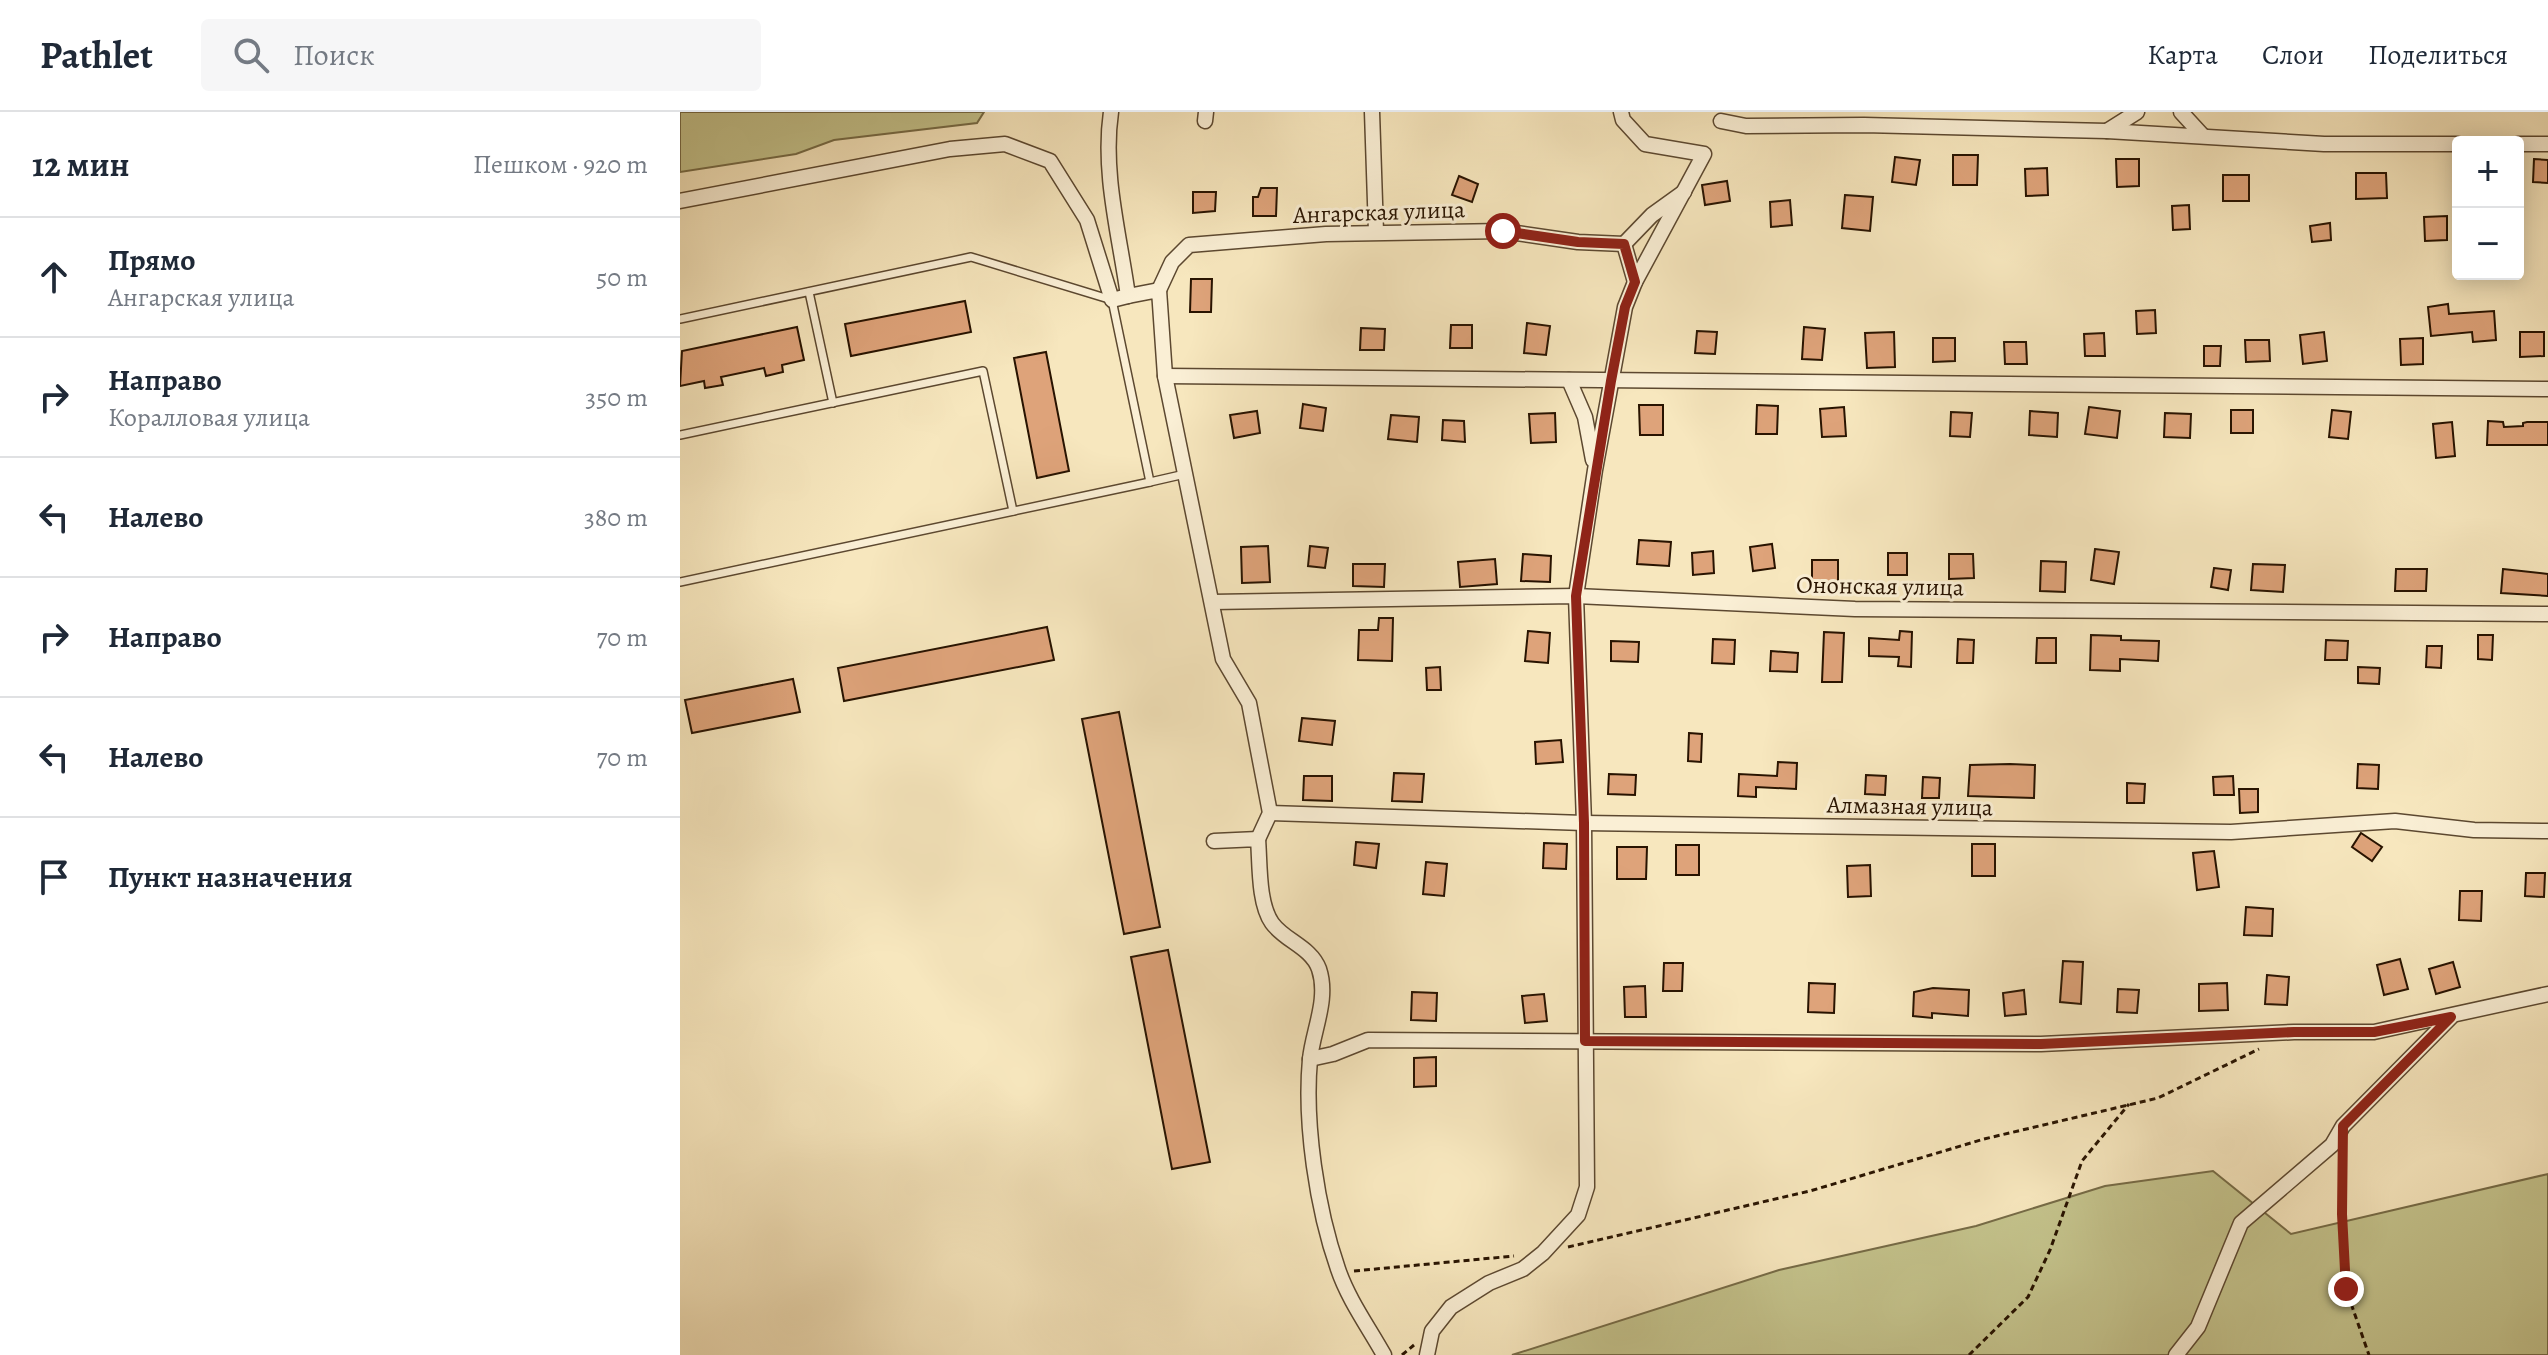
<!DOCTYPE html>
<html lang="ru">
<head>
<meta charset="utf-8">
<style>
	body { margin:0; font-family:Alegreya,serif; background:#f6f6f7; color:#1f2937 }
	.controls { position:absolute; right:24px; top:24px; display:grid; overflow:hidden; border-radius:8px; box-shadow:0 4px 20px #0003 }
	.controls button { width:72px; height:72px; display:grid; place-items:center; padding:0; border:0; border-bottom:2px solid #e0e1e3; background:#fff; color:#1f2937; font:40px sans-serif }
	.stop { position:absolute; width:24px; height:24px; margin:-18px; border:6px solid #8f2418; border-radius:50%; background:#fff }
	.stop.end { background:#8f2418; border-color:#fff; box-shadow:0 2px 8px #0008 }
	.list { margin:0; padding:0; list-style:none }
	h2 { display:flex; justify-content:space-between; align-items:center; height:104px; margin:0; padding:0 32px; font-size:34px }
	h2 small { font-size:26px; font-weight:400; color:#747a83 }
	.list li { display:grid; grid-template-columns:52px 1fr auto; gap:24px; align-items:center; box-sizing:border-box; height:120px; padding:0 32px; border-top:2px solid #e0e1e3 }
	.list b { display:block; font-size:30px; white-space:nowrap }
	.list p { margin:0; font-size:26px; white-space:nowrap; color:#747a83 }
	.list em { font-size:26px; font-style:normal; color:#747a83 }
	.icon { flex:none; width:44px; height:44px; fill:none; stroke:currentColor; stroke-width:2; stroke-linecap:round; stroke-linejoin:round }
	.map { position:relative; flex:none; width:1868px; height:1243px; overflow:hidden }
	header { display:flex; align-items:center; gap:48px; box-sizing:border-box; height:112px; padding:0 40px; background:#fff; border-bottom:2px solid #e0e1e3 }
	header strong { font-size:38px }
	nav { display:flex; gap:44px; margin-inline-start:auto; font-size:28px }
	.search { width:560px; height:72px; background:#f6f6f7; display:flex; align-items:center; gap:20px; box-sizing:border-box; padding:0 28px; border-radius:8px; color:#747a83; font-size:30px }
	main { display:flex }
	aside { flex:1; background:#fff }
	.map>svg:first-child { display:block }
</style>
</head>
<body>
<header>
<strong>Pathlet</strong>
<div class="search"><svg class="icon" aria-label="search" viewBox="0 0 24 24"><circle cx="10" cy="10" r="6"/><path d="M15 15l6 6"/></svg>Поиск</div>
<nav><a>Карта</a><a>Слои</a><a>Поделиться</a></nav>
</header>
<main>
<aside>
<h2>12 мин<small>Пешком · 920 m</small></h2>
<ul class="list">
<li><svg class="icon" aria-label="ahead" viewBox="0 0 24 24"><path d="M12 20V5M6 11l6-6 6 6"/></svg><div><b>Прямо</b><p>Ангарская улица</p></div><em>50 m</em></li>
<li><svg class="icon" aria-label="right" viewBox="0 0 24 24"><path d="M7 20v-9h11M14 6l5 5-5 5"/></svg><div><b>Направо</b><p>Коралловая улица</p></div><em>350 m</em></li>
<li><svg class="icon" aria-label="left" viewBox="0 0 24 24"><path d="M17 20v-9H6M10 6l-5 5 5 5"/></svg><div><b>Налево</b></div><em>380 m</em></li>
<li><svg class="icon" aria-label="right" viewBox="0 0 24 24"><path d="M7 20v-9h11M14 6l5 5-5 5"/></svg><div><b>Направо</b></div><em>70 m</em></li>
<li><svg class="icon" aria-label="left" viewBox="0 0 24 24"><path d="M17 20v-9H6M10 6l-5 5 5 5"/></svg><div><b>Налево</b></div><em>70 m</em></li>
<li><svg class="icon" aria-label="arrive" viewBox="0 0 24 24"><path d="M6 21V4h12l-3 4 3 4H6"/></svg><div><b>Пункт назначения</b></div></li>
</ul>
</aside>
<div class="map">
<svg width="1868" height="1243" viewBox="0 0 1868 1243">
	<rect width="100%" height="100%" fill="#f7e7be"/>
	<filter id="stains"><feTurbulence type="fractalNoise" baseFrequency=".0025" numOctaves="4"/><feColorMatrix values="0 0 0 0 .2 0 0 0 0 .09 0 0 0 0 .02 0 0 0 .5 -.17"/></filter>
	<radialGradient id="worn" r=".72"><stop offset=".6" stop-color="#630" stop-opacity="0"/><stop offset="1" stop-color="#630" stop-opacity=".3"/></radialGradient>
	<g fill="#c4c38c" stroke="#766b46" stroke-width="2">
		<path d="M0,0H304L297,11L154,28L116,42L0,60Z"/>
		<path d="M1533,1059L1611,1122L1868,1062V1243H832L1099,1158L1296,1114L1425,1074Z"/>
	</g>
	<g fill="#dea37a" stroke="#281300" stroke-width="2">
		<path d="M1273,43H1298L1297,73H1273Z"/>
		<path d="M1215,45L1240,48L1236,73L1212,70Z"/>
		<path d="M1436,47H1459V74L1437,75Z"/>
		<path d="M1854,47L1868,48V71L1853,70Z"/>
		<path d="M1367,56L1368,83L1346,84L1345,57Z"/>
		<path d="M1676,61H1706L1707,86L1676,87Z"/>
		<rect x="1543" y="63" width="26" height="26"/>
		<path d="M779,64L798,72L792,90L772,83Z"/>
		<path d="M1047,69L1050,89L1025,93L1022,73Z"/>
		<path d="M581,76H597L596,104H573V85H578Z"/>
		<path d="M513,80H536L535,99L513,101Z"/>
		<path d="M1165,83L1193,85L1190,119L1162,116Z"/>
		<path d="M1110,88L1112,113L1091,115L1090,90Z"/>
		<path d="M1509,93L1510,117L1493,118L1492,94Z"/>
		<path d="M1767,104V128L1745,129L1744,105Z"/>
		<path d="M1650,111L1651,128L1632,130L1630,114Z"/>
		<path d="M511,167H532L531,200H510Z"/>
		<path d="M285,189L291,220L171,244L165,212Z"/>
		<path d="M1768,192L1769,202L1814,199L1816,228L1793,230L1792,220L1751,224L1748,195Z"/>
		<path d="M1475,198L1476,221L1457,222L1456,199Z"/>
		<path d="M847,211L870,214L866,243L844,241Z"/>
		<path d="M771,213H792V236H770Z"/>
		<path d="M117,215L124,248L102,253L103,260L86,264L84,256L41,265L43,273L25,276L24,269L0,274L2,239Z"/>
		<path d="M1124,215L1145,217L1142,248L1122,247Z"/>
		<path d="M681,216L705,217L704,238H680Z"/>
		<path d="M1017,219L1037,220L1035,242L1015,241Z"/>
		<path d="M1214,220L1215,255L1187,256L1185,221Z"/>
		<path d="M1644,220L1647,249L1623,252L1620,223Z"/>
		<path d="M1840,220H1864V244L1840,245Z"/>
		<path d="M1424,221L1425,244H1405L1404,222Z"/>
		<path d="M1253,226H1275V249L1253,250Z"/>
		<path d="M1743,226V252L1721,253L1720,227Z"/>
		<path d="M1565,228H1589L1590,249L1566,250Z"/>
		<path d="M1324,230H1346L1347,252H1325Z"/>
		<path d="M1524,234H1541L1540,254H1524Z"/>
		<path d="M366,240L389,359L357,366L334,246Z"/>
		<path d="M623,292L646,296L643,319L620,316Z"/>
		<path d="M959,293H983V323H960Z"/>
		<path d="M1077,293L1098,294L1097,322H1076Z"/>
		<path d="M1164,295L1166,324L1142,325L1140,297Z"/>
		<path d="M1409,295L1440,299L1437,326L1405,322Z"/>
		<rect x="1551" y="298" width="22" height="23"/>
		<path d="M1652,298L1671,300L1668,327L1649,325Z"/>
		<path d="M577,299L580,321L554,326L550,303Z"/>
		<path d="M1350,299L1378,301L1377,325L1349,323Z"/>
		<path d="M1271,300L1292,301L1290,325L1270,324Z"/>
		<path d="M875,301L876,330L851,331L849,302Z"/>
		<path d="M1485,301L1511,302L1510,326L1484,325Z"/>
		<path d="M711,303L739,305L737,330L708,327Z"/>
		<path d="M763,308L784,309L785,330L762,328Z"/>
		<path d="M1808,309L1823,310L1824,315L1843,314V311L1847,310H1868V333H1807Z"/>
		<path d="M1772,310L1775,344L1756,346L1753,312Z"/>
		<path d="M959,428L991,430L989,454L957,452Z"/>
		<path d="M1092,432L1095,456L1073,459L1070,435Z"/>
		<path d="M588,434L590,470L562,471L561,435Z"/>
		<path d="M630,434L648,436L645,456L628,454Z"/>
		<path d="M1415,437L1439,440L1434,472L1411,468Z"/>
		<path d="M1033,439L1034,461L1013,463L1012,441Z"/>
		<rect x="1208" y="441" width="19" height="22"/>
		<path d="M843,442L871,444L870,470L841,469Z"/>
		<path d="M1269,442H1293L1294,466L1269,467Z"/>
		<path d="M815,447L817,472L780,475L778,450Z"/>
		<rect x="1132" y="448" width="26" height="26"/>
		<path d="M1361,449L1386,450L1385,480L1360,479Z"/>
		<path d="M673,452H705L704,475L673,474Z"/>
		<path d="M1573,452L1605,453L1603,480L1571,478Z"/>
		<path d="M1534,456L1551,458L1548,478L1531,475Z"/>
		<path d="M1716,457H1747L1746,479H1715Z"/>
		<path d="M1823,457L1868,462V484L1821,481Z"/>
		<path d="M699,506H713L712,549L678,548L679,518H698Z"/>
		<path d="M367,515L374,548L164,589L158,556Z"/>
		<path d="M848,519L870,521L868,551L845,549Z"/>
		<path d="M1220,519L1232,520L1231,555L1218,554L1219,545L1189,544V526L1219,528Z"/>
		<path d="M1144,520L1164,521L1162,570H1142Z"/>
		<path d="M1411,523L1441,524V528L1479,529L1478,549L1440,547V559L1410,558Z"/>
		<path d="M1798,523H1813L1812,548L1798,547Z"/>
		<path d="M1357,526H1376V551H1356Z"/>
		<path d="M1033,527L1055,528L1054,552L1032,551Z"/>
		<path d="M1278,527L1294,528L1293,551H1277Z"/>
		<path d="M1646,528L1668,529L1667,548H1645Z"/>
		<path d="M931,529L959,530L958,550L931,549Z"/>
		<path d="M1747,534H1762L1761,556L1746,555Z"/>
		<path d="M1091,539L1118,541L1117,560L1090,559Z"/>
		<path d="M760,555L761,578H747L746,556Z"/>
		<path d="M1678,555L1700,556L1699,572L1678,571Z"/>
		<path d="M113,567L120,600L12,621L5,588Z"/>
		<path d="M439,600L480,815L444,822L402,607Z"/>
		<path d="M622,606L655,609L652,633L619,629Z"/>
		<path d="M1009,621L1022,622L1021,650L1008,649Z"/>
		<path d="M881,628L883,650L856,652L855,630Z"/>
		<path d="M1098,650L1117,651L1116,677L1076,675V685L1058,684L1059,662L1097,664Z"/>
		<path d="M1330,652L1355,653L1354,686L1288,684L1290,653Z"/>
		<path d="M1678,652L1699,653L1698,677L1677,676Z"/>
		<path d="M714,661L744,662L742,690L712,689Z"/>
		<path d="M929,662L956,663L955,683L928,682Z"/>
		<path d="M1186,663L1206,664L1205,683L1185,682Z"/>
		<path d="M624,664H652V689L623,688Z"/>
		<path d="M1553,664L1554,683H1534L1533,665Z"/>
		<path d="M1243,665L1260,666L1259,686H1242Z"/>
		<path d="M1447,671L1465,672L1464,691H1447Z"/>
		<path d="M1559,677H1578V700L1560,701Z"/>
		<path d="M1681,721L1702,735L1692,749L1672,735Z"/>
		<path d="M676,730L699,732L696,756L674,753Z"/>
		<path d="M864,731L887,732L886,757L863,756Z"/>
		<rect x="1292" y="732" width="23" height="32"/>
		<rect x="996" y="733" width="23" height="30"/>
		<path d="M937,735H967L966,767H937Z"/>
		<path d="M1534,739L1539,775L1517,778L1513,741Z"/>
		<path d="M746,750L767,752L764,784L743,782Z"/>
		<path d="M1190,753L1191,784L1168,785L1167,754Z"/>
		<path d="M1846,761H1865L1864,785L1845,784Z"/>
		<path d="M1780,779H1802L1801,809L1779,808Z"/>
		<path d="M1566,795L1593,797L1592,824L1564,823Z"/>
		<path d="M488,838L530,1050L492,1057L451,845Z"/>
		<path d="M1720,847L1728,877L1704,883L1697,853Z"/>
		<path d="M1383,849L1403,850L1401,892L1380,890Z"/>
		<path d="M1773,850L1780,875L1756,882L1749,857Z"/>
		<path d="M984,851H1003L1002,879H983Z"/>
		<path d="M1587,863L1609,865L1607,893L1585,892Z"/>
		<path d="M1129,871L1155,872L1154,901L1128,900Z"/>
		<path d="M1547,871L1548,898L1519,899V872Z"/>
		<path d="M965,874L966,905H945L944,875Z"/>
		<path d="M1253,876L1289,878L1288,904L1252,901V906L1233,904L1234,880Z"/>
		<path d="M1438,877L1459,878L1457,901L1437,900Z"/>
		<path d="M1344,878L1346,902L1325,904L1323,881Z"/>
		<path d="M732,880L757,881L756,909L731,908Z"/>
		<path d="M864,882L867,909L845,911L842,884Z"/>
		<path d="M756,945V974L734,975V946Z"/>
	</g>
	<g fill="none" stroke-linecap="round" stroke-linejoin="round">
		<defs>
			<g id="service">
				<path d="M129,180L153,291"/>
				<path d="M0,207L291,145L432,188L470,370L505,362"/>
				<path d="M0,323L303,259L333,399"/>
				<path d="M0,470L470,370"/>
			</g>
			<g id="minor">
				<path d="M431,0C422,61 440,125 448,184L479,178L485,264L543,547L569,591L590,701L578,727"/>
				<path d="M692,0L696,120"/>
				<path d="M1501,0L1523,24"/>
				<path d="M525,9L526,0"/>
				<path d="M1041,9L1066,14L1184,13L1427,19L1644,32H1778"/>
				<path d="M1427,19L1457,0"/>
				<path d="M1838,32H1868"/>
				<path d="M0,89L270,37L325,32L370,49L407,108L432,188L448,184"/>
				<path d="M944,132L972,103L1004,80"/>
				<path d="M944,132L955,170"/>
				<path d="M479,178L492,150L509,133L646,122L823,119L898,130L944,132"/>
				<path d="M485,264L1868,277"/>
				<path d="M889,268L905,305L913,348"/>
				<path d="M532,490L896,484L1175,497L1868,502"/>
				<path d="M590,701L904,711L1551,720L1715,709L1794,718L1868,719"/>
				<path d="M534,729L578,727C580,751 578,791 592,811C605,829 631,835 639,857C649,887 633,918 630,947C624,1011 637,1097 658,1157C668,1187 689,1216 704,1243"/>
				<path d="M630,947L653,942L688,928L1361,932L1614,920H1694L1868,882"/>
				<path d="M747,1243L752,1219L771,1195L809,1171L843,1157L863,1141L898,1103L907,1075L904,711L896,484L915,358L945,195L955,170L1024,42L965,32L943,8L941,0"/>
				<path d="M1496,1243L1518,1215L1561,1111L1652,1033L1663,1014L1771,905"/>
			</g>
		</defs>
		<use href="#service" stroke="#5c4830" stroke-width="10"/>
		<use href="#minor" stroke="#5c4830" stroke-width="17"/>
		<g stroke="#281300" stroke-width="3" stroke-dasharray="6 4" stroke-linecap="butt">
			<path d="M1663,1043L1662,1102L1666,1177L1689,1243"/>
			<path d="M888,1135L1130,1079L1304,1027L1478,986L1579,937"/>
			<path d="M674,1159L834,1144"/>
			<path d="M722,1243L734,1233"/>
			<path d="M1289,1243L1348,1185L1370,1138L1402,1049L1449,992"/>
		</g>
		<use href="#service" stroke="#faefd5" stroke-width="7"/>
		<use href="#minor" stroke="#faefd5" stroke-width="14"/>
	</g>
	<g fill="none" stroke-linecap="round" stroke-linejoin="round">
		<path stroke="#8f2418" stroke-width="10" d="M823,119L898,130L944,132L955,170L945,195L931,269L896,484L904,711L905,929L1361,932L1614,920H1694L1771,905L1663,1014L1662,1102L1666,1177"/>
	</g>
	<g text-anchor="middle" dominant-baseline="central" stroke-width="6" stroke-linejoin="round" paint-order="stroke">
		<g font-size="24" fill="#281300" stroke="#faefd5">
			<text transform="translate(699 100) rotate(-2)">Ангарская улица</text>
			<text transform="translate(1200 474) rotate(1)">Ононская улица</text>
			<text transform="translate(1230 694) rotate(1)">Алмазная улица</text>
		</g>
	</g>
	<rect width="100%" height="100%" filter="url(#stains)"/>
	<rect width="100%" height="100%" fill="url(#worn)"/>
</svg>
<div class="controls">
<button>+</button>
<button>−</button>
</div>
<div class="stop" style="left:823px;top:119px"></div>
<div class="stop end" style="left:1666px;top:1177px"></div>
</div>
</main>
</body>
</html>
